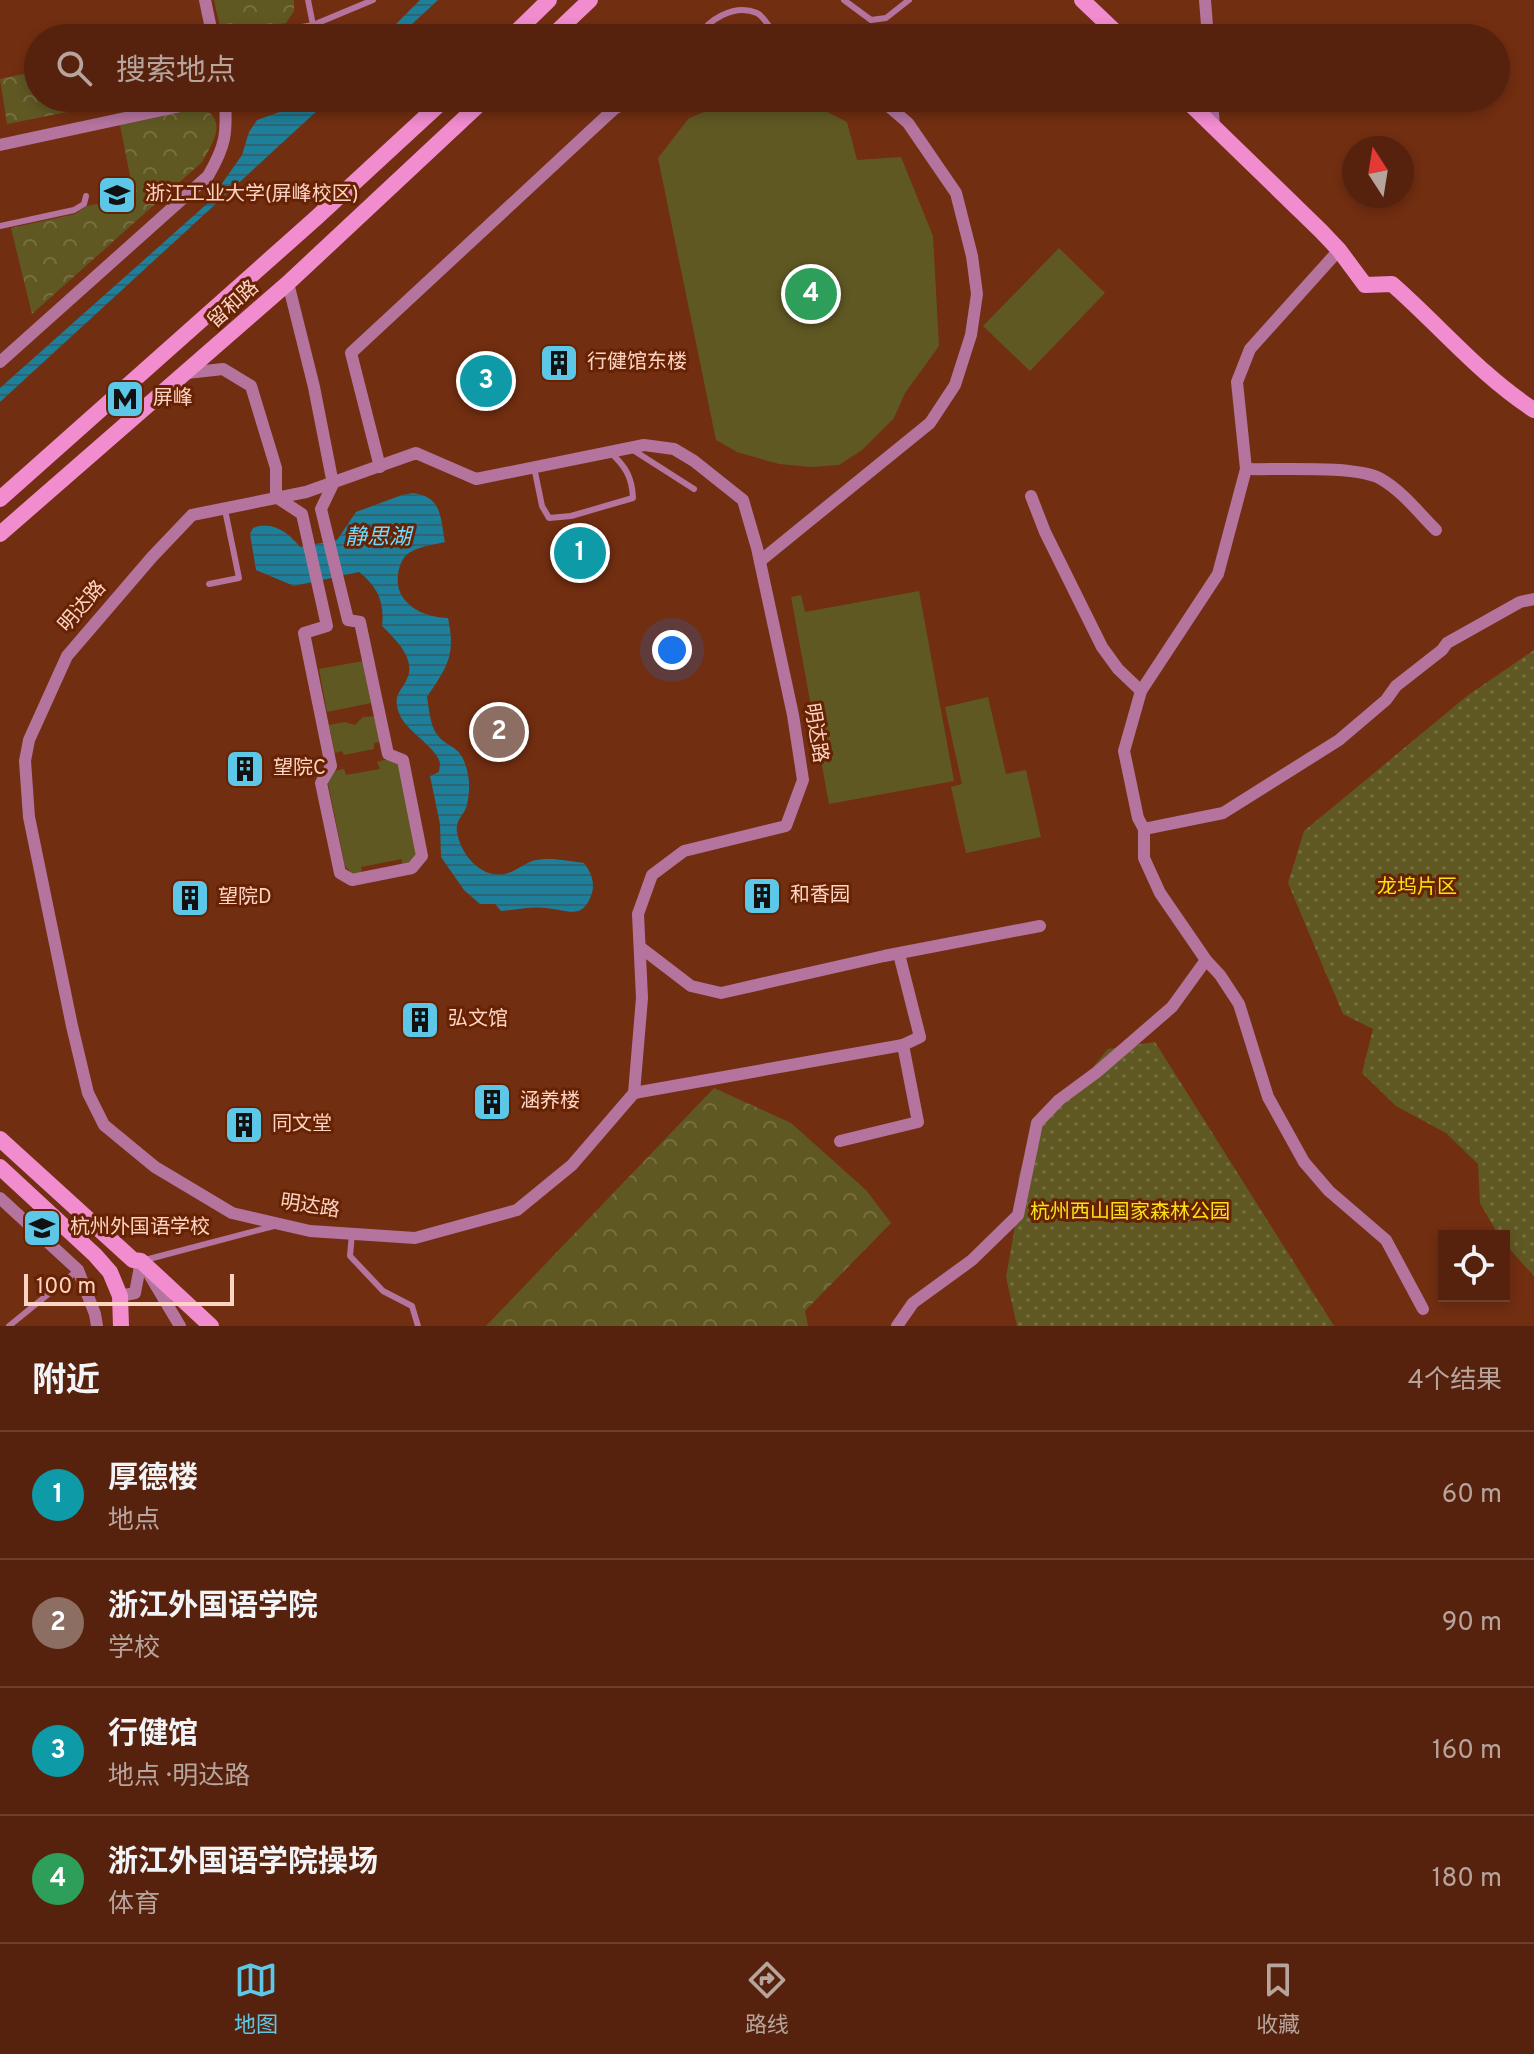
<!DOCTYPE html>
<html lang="zh">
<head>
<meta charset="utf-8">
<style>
	body { margin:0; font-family:Overpass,"Noto Sans SC",sans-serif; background:#5c2a16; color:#f1f3f6 }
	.controls { position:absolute; right:24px; bottom:24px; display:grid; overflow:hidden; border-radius:0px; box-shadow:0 4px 12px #0003 }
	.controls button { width:72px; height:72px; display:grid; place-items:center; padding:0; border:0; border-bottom:2px solid #6c3f2e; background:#56220d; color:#f1f3f6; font:40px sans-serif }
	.compass { position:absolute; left:1342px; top:136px; width:72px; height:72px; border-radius:50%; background:#56220d; box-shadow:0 4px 12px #0003; rotate:348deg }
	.scale { position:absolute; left:24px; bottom:20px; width:210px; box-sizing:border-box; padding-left:8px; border:4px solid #fdd3c3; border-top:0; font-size:22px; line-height:28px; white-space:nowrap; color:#fdd3c3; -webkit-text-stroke:6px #662203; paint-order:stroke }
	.you { position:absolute; left:672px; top:650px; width:28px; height:28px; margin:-20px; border:6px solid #fff; border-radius:50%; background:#1a73e8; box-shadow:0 0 0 12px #1a73e833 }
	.badge { display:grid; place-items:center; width:52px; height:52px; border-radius:50%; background:#5dc7e8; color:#fff; font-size:26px; font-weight:700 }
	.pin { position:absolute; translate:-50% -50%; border:4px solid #fff; box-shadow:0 2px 8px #0006 }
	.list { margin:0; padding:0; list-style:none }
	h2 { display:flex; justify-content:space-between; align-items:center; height:104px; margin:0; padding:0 32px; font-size:34px }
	h2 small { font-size:26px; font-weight:400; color:#b6a49d }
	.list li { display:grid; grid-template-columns:52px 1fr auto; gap:24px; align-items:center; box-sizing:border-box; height:128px; padding:0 32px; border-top:2px solid #6c3f2e }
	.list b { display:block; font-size:30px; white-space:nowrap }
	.list p { margin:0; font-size:26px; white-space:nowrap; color:#b6a49d }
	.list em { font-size:26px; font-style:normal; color:#b6a49d }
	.icon { flex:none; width:44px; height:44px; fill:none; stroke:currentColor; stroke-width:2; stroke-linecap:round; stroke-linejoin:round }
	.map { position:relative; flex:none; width:1534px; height:1326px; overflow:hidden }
	.search { position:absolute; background:#56220d; box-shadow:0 4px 12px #0003; left:24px; right:24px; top:24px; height:88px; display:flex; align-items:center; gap:20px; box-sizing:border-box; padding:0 28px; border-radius:44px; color:#b6a49d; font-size:30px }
	.sheet { height:616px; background:#56220d }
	nav { display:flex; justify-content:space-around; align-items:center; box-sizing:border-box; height:112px; border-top:2px solid #6c3f2e; background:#56220d; font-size:22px; color:#b6a49d }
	nav a { display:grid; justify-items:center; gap:4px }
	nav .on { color:#5dc7e8 }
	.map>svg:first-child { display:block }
</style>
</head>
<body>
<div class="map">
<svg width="1534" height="1326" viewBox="0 0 1534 1326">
	<defs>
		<pattern id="forest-crowns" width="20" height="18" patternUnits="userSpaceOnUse" patternTransform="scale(2)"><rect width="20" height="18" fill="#605823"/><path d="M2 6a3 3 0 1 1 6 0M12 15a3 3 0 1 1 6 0" fill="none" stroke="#786f41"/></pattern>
		<pattern id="park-dots" width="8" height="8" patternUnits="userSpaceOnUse" patternTransform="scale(2)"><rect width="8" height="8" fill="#605823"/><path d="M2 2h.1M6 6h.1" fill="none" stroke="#786f41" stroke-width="1.8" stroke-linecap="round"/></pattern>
		<pattern id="water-rules" width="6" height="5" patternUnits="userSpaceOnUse" patternTransform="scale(2)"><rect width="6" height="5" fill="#1d7f99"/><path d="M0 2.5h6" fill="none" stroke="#306573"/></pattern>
	</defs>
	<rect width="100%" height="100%" fill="#722e11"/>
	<g fill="#605823">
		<path d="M738,98C784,98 805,99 847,122L857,160L901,157L933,236L939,346L905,393L894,418L862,450L839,465L811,467L779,464L737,452L716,440L658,158L689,118Z"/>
		<path d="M1059,248L1105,293L1030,371L983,326Z"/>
		<path d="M919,591L954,781L829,804L791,597L801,595L805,612Z"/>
		<path d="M363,661L371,703L327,712L319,669Z"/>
		<path d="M988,697L1006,774L1026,770L1041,837L966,853L951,787L962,784L945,707Z"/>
		<path d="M376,716L380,742L374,743V749L344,755L342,751L335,753L329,725L345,722L355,725L363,717Z"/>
		<path d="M388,759L400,766L416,855L411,862L402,864V859L361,867L362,873L352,874L345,866L327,779L334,771L344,769L346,775L380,769L377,762Z"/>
	</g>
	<g fill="url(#forest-crowns)">
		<path d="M214,0H294V11L286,23L222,35Z"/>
		<path d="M200,28L202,38H148Z"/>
		<path d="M38,71V98H138L7,124L0,79Z"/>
		<path d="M199,107C229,119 214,141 202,162L32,314L11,228L75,214L87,206L134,196L120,125Z"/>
		<path d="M714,1088L791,1123L866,1190L891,1223L805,1311L808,1326H486Z"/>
	</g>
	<g fill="url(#park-dots)">
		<path d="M1534,650V1276L1504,1243V1236H1499L1480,1203L1478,1164L1446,1133L1396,1106L1362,1073L1373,1029L1343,1014L1288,883L1304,831L1467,696Z"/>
		<path d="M1155,1042L1334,1326H1017L1006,1277L1015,1226L1019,1175L1035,1124L1078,1085L1108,1049Z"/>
	</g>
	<g fill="url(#water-rules)">
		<path d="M420,0H438L397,38H382Z"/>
		<path d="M319,98H331L0,402V388L209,202L242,155L249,132L257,120Z"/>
		<path d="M413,493C443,497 440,518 445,542C434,545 419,546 409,553C402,558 399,566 398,575C394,603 423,618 448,618C456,656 447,667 427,697C429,708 430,724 436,733C448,751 462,742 468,775C470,784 469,796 467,805C464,816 455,819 457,832C461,856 483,881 508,873C518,870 526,862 536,860C551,857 569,861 584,863C591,872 595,882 592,893C583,921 568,910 546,908C532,906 515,910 501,911L495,904H480L464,890L441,857L440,824L430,776L439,772C439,768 441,764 439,760C433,745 404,729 399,713C391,692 405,690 409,673C412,654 394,638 382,626C385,602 377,586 359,572L294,586L256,570L250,534L253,528C272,520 289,533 300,547L337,540L356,512L402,495Z"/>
	</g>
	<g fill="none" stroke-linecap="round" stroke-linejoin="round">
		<g stroke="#b4749e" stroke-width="6">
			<path d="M844,0L871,20L886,18L909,0"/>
			<path d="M313,25L373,0"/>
			<path d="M241,38L313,25L308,0"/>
			<path d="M697,38C708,20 734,3 757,13C765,17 771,30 777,38"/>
			<path d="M0,226L74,210L84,204L86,196"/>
			<path d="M633,450L694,489"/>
			<path d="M534,467L542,506L549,518L571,516L633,498C632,476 625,466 610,452"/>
			<path d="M209,584L239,578L225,510"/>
			<path d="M352,1233L350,1256L383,1291L412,1306L418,1326"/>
			<path d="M145,1260L274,1226"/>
			<path d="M9,1326L78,1270"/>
		</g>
		<g stroke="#b4749e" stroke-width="12">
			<path d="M205,0L213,38"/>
			<path d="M1205,0L1208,38"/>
			<path d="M1212,98L1214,127"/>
			<path d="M0,145L218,98"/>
			<path d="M1339,250L1250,349L1237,382L1246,469L1218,574L1141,691L1124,751L1138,818L1144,829V858L1160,893L1206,960L1220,975L1239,1004L1268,1097L1304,1162L1329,1191L1386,1240L1423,1309"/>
			<path d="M0,362L208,176C226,145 227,134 225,98"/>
			<path d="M187,373L223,369L251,386L276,468V497L302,514L327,626L304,633L331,766L321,783L340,873L352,880L412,868L422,856L403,760L388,754L360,622L348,620L321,509L333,484L314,387L288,283"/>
			<path d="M644,445L674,449L694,461L743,500L757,548L793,715L803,780L786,826L684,851L652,875L638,914L642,998L634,1093L572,1165L517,1210L415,1238L310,1231L232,1213L155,1167L104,1125L88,1093L72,1026L29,817L25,761L29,740L67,656L152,557L192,515L306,492L416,453L476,479Z"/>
			<path d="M380,467L351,353L614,109L635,98"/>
			<path d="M1246,469C1278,470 1356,465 1381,479C1402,491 1419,513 1436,530"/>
			<path d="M1031,496L1045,532L1102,647L1118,669L1141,691"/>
			<path d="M760,561L930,423L955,385L971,335L977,294L972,256L956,193L908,123L879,98"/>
			<path d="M1144,829L1223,813L1339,740L1386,700L1396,686L1442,650L1447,643L1520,602L1534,599"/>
			<path d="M640,947L691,986L721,993L884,956L1040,926"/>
			<path d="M634,1093L903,1045"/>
			<path d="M840,1141L918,1122L903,1045L920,1037L899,954"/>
			<path d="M0,1198L78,1270L95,1314L97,1326"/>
			<path d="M149,1274L180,1326"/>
			<path d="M120,1296L135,1293L141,1261"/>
			<path d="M897,1326L913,1303L972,1260L1018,1215L1037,1123L1059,1100L1097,1072L1172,1007L1206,960"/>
		</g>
		<g stroke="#f18ccf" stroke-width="16">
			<path d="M1082,0L1122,38"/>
			<path d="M510,38L549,0"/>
			<path d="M550,38L590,0"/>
			<path d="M1184,98L1321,231L1339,250L1365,285L1392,284C1440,326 1480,375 1534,410"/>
			<path d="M0,499L316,218L446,98"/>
			<path d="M0,534L288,283L486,98"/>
			<path d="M0,1139L133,1260L141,1261L211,1326"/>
			<path d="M0,1167L95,1255L110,1272L120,1296L121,1326"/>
		</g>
	</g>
	<defs>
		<symbol id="university-square" viewBox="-11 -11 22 22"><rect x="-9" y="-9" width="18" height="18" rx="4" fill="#5dc7e8" stroke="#662203"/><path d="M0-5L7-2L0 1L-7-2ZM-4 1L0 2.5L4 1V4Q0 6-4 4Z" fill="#111"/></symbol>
		<symbol id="building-square" viewBox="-11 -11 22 22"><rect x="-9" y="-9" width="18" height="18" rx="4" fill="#5dc7e8" stroke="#662203"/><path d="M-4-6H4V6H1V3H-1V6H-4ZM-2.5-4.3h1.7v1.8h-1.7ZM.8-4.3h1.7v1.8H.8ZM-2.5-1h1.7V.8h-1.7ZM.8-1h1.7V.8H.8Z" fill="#111"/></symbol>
		<symbol id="metro-square" viewBox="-11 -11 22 22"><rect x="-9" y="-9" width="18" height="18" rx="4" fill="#5dc7e8" stroke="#662203"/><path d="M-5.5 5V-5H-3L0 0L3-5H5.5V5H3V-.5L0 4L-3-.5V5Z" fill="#111"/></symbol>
		<symbol id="school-square" viewBox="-11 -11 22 22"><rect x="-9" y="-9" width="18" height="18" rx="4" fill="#5dc7e8" stroke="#662203"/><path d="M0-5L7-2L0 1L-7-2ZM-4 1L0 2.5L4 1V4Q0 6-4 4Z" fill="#111"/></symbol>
	</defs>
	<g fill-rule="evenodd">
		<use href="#university-square" x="95" y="173" width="44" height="44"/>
		<use href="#building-square" x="537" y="341" width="44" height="44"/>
		<use href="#metro-square" x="103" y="377" width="44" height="44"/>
		<use href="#building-square" x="223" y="747" width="44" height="44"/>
		<use href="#building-square" x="740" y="874" width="44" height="44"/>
		<use href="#building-square" x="168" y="876" width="44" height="44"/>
		<use href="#building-square" x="398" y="998" width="44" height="44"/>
		<use href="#building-square" x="470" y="1080" width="44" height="44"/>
		<use href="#building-square" x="222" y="1103" width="44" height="44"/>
		<use href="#school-square" x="20" y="1206" width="44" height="44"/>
	</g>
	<g text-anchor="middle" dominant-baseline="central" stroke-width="6" stroke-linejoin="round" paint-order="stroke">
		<g font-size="20" fill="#fdd3c3" stroke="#662203" text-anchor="start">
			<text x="145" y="195">浙江工业大学(屏峰校区)</text>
			<text x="587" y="363">行健馆东楼</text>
			<text x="153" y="399">屏峰</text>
			<text x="273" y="769">望院C</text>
			<text x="790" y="896">和香园</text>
			<text x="218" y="898">望院D</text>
			<text x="448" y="1020">弘文馆</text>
			<text x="520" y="1102">涵养楼</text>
			<text x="272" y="1125">同文堂</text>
			<text x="70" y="1228">杭州外国语学校</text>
		</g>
		<g font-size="20" fill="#fdd3c3" stroke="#662203">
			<text transform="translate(234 305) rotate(-42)">留和路</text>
			<text transform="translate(83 607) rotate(-49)">明达路</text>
			<text transform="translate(815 733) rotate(81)">明达路</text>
			<text transform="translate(310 1207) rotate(9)">明达路</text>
		</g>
		<g font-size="20" fill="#fae113" stroke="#662203">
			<text x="1417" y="888">龙坞片区</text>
			<text x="1130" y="1213">杭州西山国家森林公园</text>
		</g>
		<g font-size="22" font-style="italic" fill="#6edcff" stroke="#662203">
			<text x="378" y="538">静思湖</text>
		</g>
	</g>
</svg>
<div class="controls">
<button><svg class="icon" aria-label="locate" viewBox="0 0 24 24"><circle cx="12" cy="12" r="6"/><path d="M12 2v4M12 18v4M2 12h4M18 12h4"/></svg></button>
</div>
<svg class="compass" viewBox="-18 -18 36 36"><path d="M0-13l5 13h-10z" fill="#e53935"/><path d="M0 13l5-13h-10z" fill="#b6a49d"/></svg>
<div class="scale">100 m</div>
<div class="you"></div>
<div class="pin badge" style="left:580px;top:553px;background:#0f9aa8">1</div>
<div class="pin badge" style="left:499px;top:732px;background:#8d6e63">2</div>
<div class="pin badge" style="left:486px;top:381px;background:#0f9aa8">3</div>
<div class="pin badge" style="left:811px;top:294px;background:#2e9e5b">4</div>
<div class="search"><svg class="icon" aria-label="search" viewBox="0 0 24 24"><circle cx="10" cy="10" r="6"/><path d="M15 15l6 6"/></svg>搜索地点</div>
</div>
<section class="sheet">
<h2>附近<small>4个结果</small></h2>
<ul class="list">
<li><span class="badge" style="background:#0f9aa8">1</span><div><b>厚德楼</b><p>地点</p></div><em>60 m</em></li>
<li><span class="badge" style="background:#8d6e63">2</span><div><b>浙江外国语学院</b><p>学校</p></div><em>90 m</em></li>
<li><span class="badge" style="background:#0f9aa8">3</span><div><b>行健馆</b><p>地点 · 明达路</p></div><em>160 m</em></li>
<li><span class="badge" style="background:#2e9e5b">4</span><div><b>浙江外国语学院操场</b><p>体育</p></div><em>180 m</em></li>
</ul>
</section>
<nav>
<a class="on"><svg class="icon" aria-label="map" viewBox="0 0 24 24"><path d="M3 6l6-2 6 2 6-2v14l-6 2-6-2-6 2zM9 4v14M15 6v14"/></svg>地图</a>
<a><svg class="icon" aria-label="directions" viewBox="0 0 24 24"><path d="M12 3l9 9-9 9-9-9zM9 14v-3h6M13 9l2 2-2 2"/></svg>路线</a>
<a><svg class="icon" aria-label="saved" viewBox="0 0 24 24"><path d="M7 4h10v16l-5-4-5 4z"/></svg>收藏</a>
</nav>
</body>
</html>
